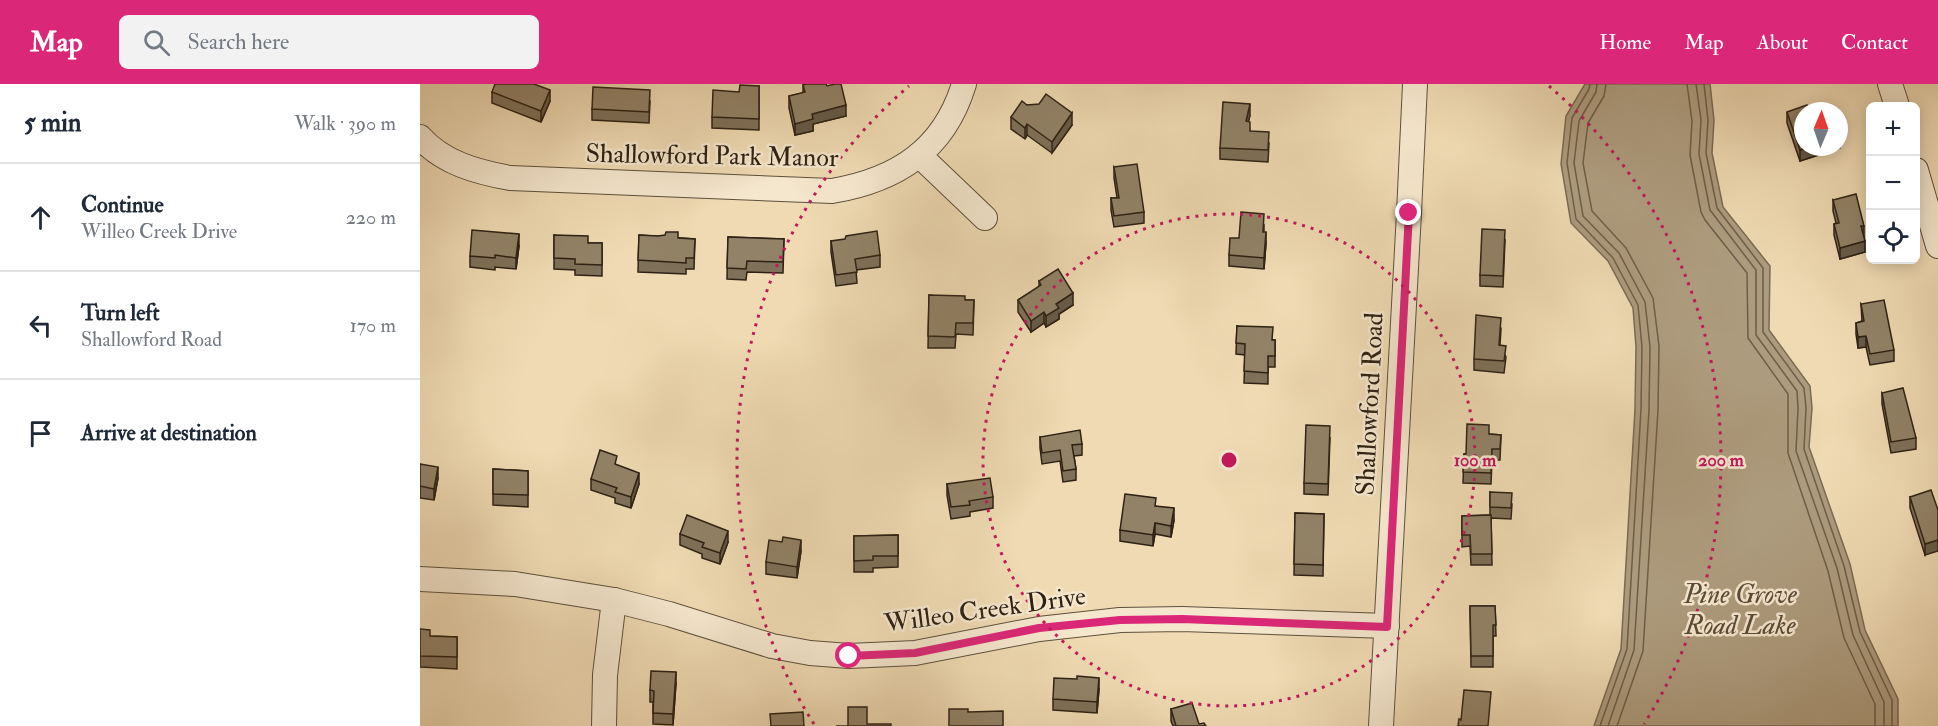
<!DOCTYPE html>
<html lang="en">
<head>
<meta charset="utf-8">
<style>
	body { margin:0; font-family:"IM FELL Double Pica",serif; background:#f2f2f3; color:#1f2937 }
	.controls { position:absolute; right:18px; top:18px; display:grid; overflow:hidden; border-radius:9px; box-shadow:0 3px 15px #0003 }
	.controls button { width:54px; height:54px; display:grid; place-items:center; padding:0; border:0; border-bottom:2px solid #e0e1e3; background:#fff; color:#1f2937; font:30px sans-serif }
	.compass { position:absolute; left:1374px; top:18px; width:54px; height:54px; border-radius:50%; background:#fff; box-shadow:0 3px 15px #0003; rotate:2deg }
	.stop { position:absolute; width:18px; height:18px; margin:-14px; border:4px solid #db2777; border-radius:50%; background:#fff }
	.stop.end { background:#db2777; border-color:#fff; box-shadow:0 2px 6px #0008 }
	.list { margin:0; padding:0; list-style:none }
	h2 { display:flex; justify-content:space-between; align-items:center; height:78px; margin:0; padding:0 24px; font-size:26px }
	h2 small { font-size:20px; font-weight:400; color:#747a83 }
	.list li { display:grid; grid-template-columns:39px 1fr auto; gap:18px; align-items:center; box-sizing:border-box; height:108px; padding:0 24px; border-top:2px solid #e0e1e3 }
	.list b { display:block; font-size:22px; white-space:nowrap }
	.list p { margin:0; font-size:20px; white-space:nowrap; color:#747a83 }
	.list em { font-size:20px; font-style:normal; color:#747a83 }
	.icon { flex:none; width:33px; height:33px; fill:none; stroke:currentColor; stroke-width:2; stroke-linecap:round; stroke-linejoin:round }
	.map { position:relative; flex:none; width:1518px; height:642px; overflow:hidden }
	header { display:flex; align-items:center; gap:36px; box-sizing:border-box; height:84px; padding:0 30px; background:#db2777; color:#fff }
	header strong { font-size:28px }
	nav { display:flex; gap:33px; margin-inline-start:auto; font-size:21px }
	.search { width:420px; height:54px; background:#f2f2f3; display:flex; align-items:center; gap:15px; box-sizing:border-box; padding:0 21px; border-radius:9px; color:#747a83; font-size:22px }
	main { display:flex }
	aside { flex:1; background:#fff }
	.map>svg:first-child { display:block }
</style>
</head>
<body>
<header>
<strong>Map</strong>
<div class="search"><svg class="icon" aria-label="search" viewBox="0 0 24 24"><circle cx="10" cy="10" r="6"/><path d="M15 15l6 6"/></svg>Search here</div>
<nav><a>Home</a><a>Map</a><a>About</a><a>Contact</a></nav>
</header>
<main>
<aside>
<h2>5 min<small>Walk · 390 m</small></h2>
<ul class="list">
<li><svg class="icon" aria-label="ahead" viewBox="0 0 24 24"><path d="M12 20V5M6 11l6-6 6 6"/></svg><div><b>Continue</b><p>Willeo Creek Drive</p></div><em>220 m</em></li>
<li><svg class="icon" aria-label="left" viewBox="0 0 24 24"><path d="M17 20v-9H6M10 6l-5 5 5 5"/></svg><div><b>Turn left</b><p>Shallowford Road</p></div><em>170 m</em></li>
<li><svg class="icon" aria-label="arrive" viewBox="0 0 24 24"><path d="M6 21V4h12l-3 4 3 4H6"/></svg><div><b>Arrive at destination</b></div></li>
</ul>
</aside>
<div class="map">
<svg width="1518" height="642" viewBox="0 0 1518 642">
	<rect width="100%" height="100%" fill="#efdab3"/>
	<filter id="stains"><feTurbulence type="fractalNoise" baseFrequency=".00333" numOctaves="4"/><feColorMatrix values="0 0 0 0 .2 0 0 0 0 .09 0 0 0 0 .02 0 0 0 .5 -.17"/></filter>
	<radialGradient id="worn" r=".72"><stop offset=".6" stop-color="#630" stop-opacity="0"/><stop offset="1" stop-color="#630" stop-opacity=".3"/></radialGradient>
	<path fill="#ad9b7d" stroke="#7a6b53" stroke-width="1.5" d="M1165,0H1290L1294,36L1292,69L1303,123L1350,182L1349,246L1390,302L1392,324L1389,363L1430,480L1445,546L1478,615V642H1174L1201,565L1215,325L1216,263L1213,224L1188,177L1151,139L1141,80L1146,32Z"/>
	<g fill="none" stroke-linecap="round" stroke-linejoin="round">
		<g stroke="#6e5e48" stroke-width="1.5">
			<path d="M1170,0L1169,5L1152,34L1147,79L1156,135L1193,174L1218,221L1222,263L1221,325L1207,565L1180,642"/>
			<path d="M1177,0L1176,8L1159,37L1154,79L1163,132L1199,169L1225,218L1230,263L1229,326L1214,566L1188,642"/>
			<path d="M1186,0L1184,12L1168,39L1163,79L1172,127L1206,164L1233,214L1239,262L1238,326L1223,567L1197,642"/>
			<path d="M1267,0L1272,37L1270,71L1281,128L1285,136L1327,189L1328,254L1368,310V369L1408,487L1424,554L1455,620V642"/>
			<path d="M1276,0L1281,36L1279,70L1290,126L1336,186V251L1377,307L1378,324L1376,367L1417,484L1433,551L1464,618V642"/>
			<path d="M1284,0L1288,36L1286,69L1297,124L1343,184V248L1384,304L1386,324L1384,365L1424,482L1440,548L1472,616V642"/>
		</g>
		<defs>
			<g id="minor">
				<path d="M1470,0L1477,22"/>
				<path d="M0,53C23,79 57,88 90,94L412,107C477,96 524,66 544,0"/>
				<path d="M499,71L565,134"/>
				<path d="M1496,86L1518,162"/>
				<path d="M0,495L95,500L194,516L249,530L352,562L390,569L429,572L495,569L619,545L700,536L762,535L967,542"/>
				<path d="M184,642L185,591L194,516"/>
				<path d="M961,642L989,129L995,0"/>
			</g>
		</defs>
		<use href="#minor" stroke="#5e503c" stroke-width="26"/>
		<use href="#minor" stroke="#f5e7ce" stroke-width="24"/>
	</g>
	<g fill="#7e7059" stroke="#2e2214" stroke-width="1.5">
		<path d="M383,1L407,2L426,32L393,40V47L375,51L369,24V12L383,9Z"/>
		<path d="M339,2V46L292,44V33L319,8Z"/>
		<path d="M72,8L130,17L121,38L72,19Z"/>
		<path d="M230,17L229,39L172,36V25Z"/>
		<path d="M607,21L652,41L632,69L607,51L605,55L591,45V33Z"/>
		<path d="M1367,28L1383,63L1420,64L1380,77L1367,39Z"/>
		<path d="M830,31L828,38L830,47L849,59L848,78L800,75V64Z"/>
		<path d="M694,83L724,128V139L694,143L691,126V114H697L694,94Z"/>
		<path d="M1413,116L1444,153L1445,168L1420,175L1414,151V140L1416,139L1413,127Z"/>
		<path d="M844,141V148L846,159L844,185L809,182V171L819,154Z"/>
		<path d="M134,151L168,159H182V192L155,191V186L134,185Z"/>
		<path d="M219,151L275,155L274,185H266V190L218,188Z"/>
		<path d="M308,153L364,155L363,189L327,188L326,196L307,195Z"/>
		<path d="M411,157L460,171V183L436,186L437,199L416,202L411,168Z"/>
		<path d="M1085,157L1083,203L1060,202V191Z"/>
		<path d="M99,162L96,185L75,183V186L50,183V172Z"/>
		<path d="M619,197L653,221L639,230V235L626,243L624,239L611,248L598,228V216L619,203Z"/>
		<path d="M509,211L545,216H554L553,251L536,250L535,264H508Z"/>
		<path d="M1441,220L1474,266V277L1450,281L1446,263L1438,264L1436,250V239L1442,237Z"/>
		<path d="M817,242L853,256H855V283H848V300L824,299L825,271L816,270Z"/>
		<path d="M1081,245L1080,261L1086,273L1084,289L1054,286V275Z"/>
		<path d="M1462,309L1496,354V365L1471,369L1462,320Z"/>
		<path d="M1069,350L1081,351L1080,376H1072L1071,400L1043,399L1044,370H1046Z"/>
		<path d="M620,353L662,360V371L654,372L656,385V396L643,398L640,377L622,380L620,364Z"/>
		<path d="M910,353L908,411L884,410V399Z"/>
		<path d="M0,380L18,394L14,416L0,414Z"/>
		<path d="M197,381L219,400L211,424L195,419V414L171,406V395Z"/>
		<path d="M73,385L108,387V423L73,421Z"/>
		<path d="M527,400L573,413V424L550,428V432L531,435L527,411Z"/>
		<path d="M1070,408L1092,420L1091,435L1071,434L1072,481H1051L1050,462L1042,463V432L1070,431Z"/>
		<path d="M1490,413L1518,426L1505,471L1490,424Z"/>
		<path d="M736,422L754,436L751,453L735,450L733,462L700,457V446Z"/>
		<path d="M875,429L904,430L903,492L874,491Z"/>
		<path d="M260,450L308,458L300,480L282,474V470L260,461Z"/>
		<path d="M478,451V483L453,484V488H434V452Z"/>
		<path d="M381,467L377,494L346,490V478Z"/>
		<path d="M1050,522H1075L1076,552H1073V583H1051Z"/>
		<path d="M0,545L10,552L37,553V585L0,583Z"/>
		<path d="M256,599L253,641L233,640V618H230V606Z"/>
		<path d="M679,605L677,629L633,626V615Z"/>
		<path d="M751,625L779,640L786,642H753L751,637Z"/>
	</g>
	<g fill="#665b48" stroke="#2e2214" stroke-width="1.5">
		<path d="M130,6V17L121,38V27Z"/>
		<path d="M830,20V31L826,49V37Z"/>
		<path d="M426,21V32L393,40V47L375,51V40L392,30Z"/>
		<path d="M652,29V41L632,69V58Z"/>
		<path d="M607,40V51L605,55V44Z"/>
		<path d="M1419,53L1420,64L1380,77V66L1389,63H1419Z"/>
		<rect x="1441" y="142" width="3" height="11"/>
		<path d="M846,148V159L844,185V174Z"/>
		<path d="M99,150V162L96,185V174Z"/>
		<path d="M1445,157V168L1420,175V164Z"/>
		<path d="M653,209V221L639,230V235L626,243V232L636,220Z"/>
		<path d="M624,228V239L611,248V237Z"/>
		<path d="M1446,252V263L1438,264V253Z"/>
		<path d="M18,383V394L14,416V405Z"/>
		<path d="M219,389V400L211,424V413Z"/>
		<path d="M754,424V436L751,453V442Z"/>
		<path d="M735,439V450L733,462V451Z"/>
		<path d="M308,447V458L300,480V469Z"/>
		<path d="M381,456V467L377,494V483Z"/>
		<path d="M1518,456V467L1505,471V460Z"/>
		<path d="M256,588V599L253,641V630Z"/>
		<path d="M679,594V605L677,629V618Z"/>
	</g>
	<g fill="#928267" stroke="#2e2214" stroke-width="1.5">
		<path d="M75,0H114L130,6L121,27L72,8Z"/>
		<path d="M386,0H406L407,2L415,0H421L426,21L392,30L393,35L375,40L369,12L385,8L383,1Z"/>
		<path d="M320,1L339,2V35L292,33L293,6L319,8Z"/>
		<path d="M173,3L230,6L229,28L172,25Z"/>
		<path d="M626,10L652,29L632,58L607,40L605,44L591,33L602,17L607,21L619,20Z"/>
		<path d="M803,18L830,20L826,37L830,38V47L849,48L848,66L800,64Z"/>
		<path d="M1387,21L1389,27H1383V63H1389L1380,66L1367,28Z"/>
		<path d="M717,80L724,128L694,132L691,114H699L694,83Z"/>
		<path d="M1436,110L1444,142H1441L1445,157L1420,164L1414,140L1419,139L1413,116Z"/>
		<path d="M821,128L844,130L843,148H846L844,174L809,171L810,154H819Z"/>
		<path d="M1062,145L1085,146L1083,192L1060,191Z"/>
		<path d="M52,146L99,150L96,174L75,171V174L50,172Z"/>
		<path d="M457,147L460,171L435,175L437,188L416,191L411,157L425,155L426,152Z"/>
		<path d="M246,148H258V154L275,155L274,174H266V179L218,176L219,151L238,152L245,151Z"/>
		<path d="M134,151L168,152V159H182V181L155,180V175L134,174Z"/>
		<path d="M308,153L364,155L363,178L327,177L326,185L307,184Z"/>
		<path d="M638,185L653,209L636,220L639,224L626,232L624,228L611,237L598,216L621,201L619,197Z"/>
		<path d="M509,211L545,212V216H554L553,239H536L535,253L508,252Z"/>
		<path d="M1464,216L1474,266L1450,270L1446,252L1438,253L1436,239L1444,237L1441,220Z"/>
		<path d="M1056,231L1081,234L1079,261L1086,262L1084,277L1054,275Z"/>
		<path d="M817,242L853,243L852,256H855V272H848V289L824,287L825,260L816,259Z"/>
		<path d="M1483,304L1496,354L1471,358L1462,309Z"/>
		<path d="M1047,340L1069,341V350L1081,351L1080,365H1072L1071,389L1043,388L1044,370H1046Z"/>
		<path d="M886,341L910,342L908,400L884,399Z"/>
		<path d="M660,346L662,360L652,361L656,385L643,387L640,366L622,369L620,353Z"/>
		<path d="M180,366L197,372L195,380L219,389L211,413L195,408L197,404L171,395Z"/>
		<path d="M0,380L18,383L14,405L0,402Z"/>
		<path d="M73,385L108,387V411L73,410Z"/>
		<path d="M570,394L573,413L549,417L550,421L531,423L527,400Z"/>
		<path d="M1511,406L1518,426V456L1505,460L1490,413Z"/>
		<path d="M1070,408L1092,409L1091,424L1070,423Z"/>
		<path d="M705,410L736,414L735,422L754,424L751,442L735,439L733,451L700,446Z"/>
		<path d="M875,429L904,430L903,481L874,480Z"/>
		<path d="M267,431L308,447L300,469L282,463L284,459L260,450Z"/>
		<path d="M1071,431L1072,470H1051L1050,451H1042V432Z"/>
		<path d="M478,451V472H453V476L434,477V452Z"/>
		<path d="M363,453L381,456L377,483L346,478L349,456L362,458Z"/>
		<path d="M1050,522H1075L1076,541H1073V572H1051Z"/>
		<path d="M0,545L10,546V552L37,553V573L0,572Z"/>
		<path d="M231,587L256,588L253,630L233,629L234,607L230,606Z"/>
		<path d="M657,592L679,594L677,618L633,615L634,594L657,595Z"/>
		<path d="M1044,606L1071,608L1068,642H1038L1039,635L1041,636Z"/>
		<path d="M772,619L779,640L784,639L786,642H756L751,625Z"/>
		<path d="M428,623H447V640H471V642H416H428Z"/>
		<path d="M529,625H548V628L583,627V642H529Z"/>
		<path d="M383,628L384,642H351L350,630Z"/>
	</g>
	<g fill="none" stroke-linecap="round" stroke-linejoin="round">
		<path stroke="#db2777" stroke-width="8" d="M429,572L495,569L619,544L700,536L762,535L967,543L989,129"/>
	</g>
	<g fill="none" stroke="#c2185b" stroke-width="3" stroke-dasharray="3 6">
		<circle cx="809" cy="376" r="246"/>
		<path d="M394 640A492 492 0 0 1 489 2M1129 2A492 492 0 0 1 1224 640"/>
	</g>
	<g text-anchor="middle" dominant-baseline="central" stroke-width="5" stroke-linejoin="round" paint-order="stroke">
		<g font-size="26" fill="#2e2214" stroke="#f5e7ce">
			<text transform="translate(292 72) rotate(1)">Shallowford Park Manor</text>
			<text transform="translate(950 320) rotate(-87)">Shallowford Road</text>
			<text transform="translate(565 526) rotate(-8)">Willeo Creek Drive</text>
		</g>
		<g font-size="27" font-style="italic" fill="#5a4c39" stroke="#f5e7ce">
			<text x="1320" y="510">Pine Grove<tspan x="1320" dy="31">Road Lake</tspan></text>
		</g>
	</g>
	<circle cx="809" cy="376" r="9" fill="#c2185b" stroke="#f5e7ce" stroke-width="3"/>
	<g font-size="18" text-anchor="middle" font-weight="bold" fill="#c2185b" stroke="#f5e7ce" stroke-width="5" stroke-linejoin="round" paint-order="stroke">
		<text x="1055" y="382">100 m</text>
		<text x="1301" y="382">200 m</text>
	</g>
	<rect width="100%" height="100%" filter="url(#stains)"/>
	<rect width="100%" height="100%" fill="url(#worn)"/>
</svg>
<div class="controls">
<button>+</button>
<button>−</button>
<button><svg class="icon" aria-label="locate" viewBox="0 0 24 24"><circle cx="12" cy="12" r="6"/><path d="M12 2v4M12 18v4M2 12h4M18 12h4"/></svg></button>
</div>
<svg class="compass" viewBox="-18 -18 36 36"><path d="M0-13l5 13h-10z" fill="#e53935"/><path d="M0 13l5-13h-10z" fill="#747a83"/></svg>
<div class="stop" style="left:429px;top:572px"></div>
<div class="stop end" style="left:989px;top:129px"></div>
</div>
</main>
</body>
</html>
